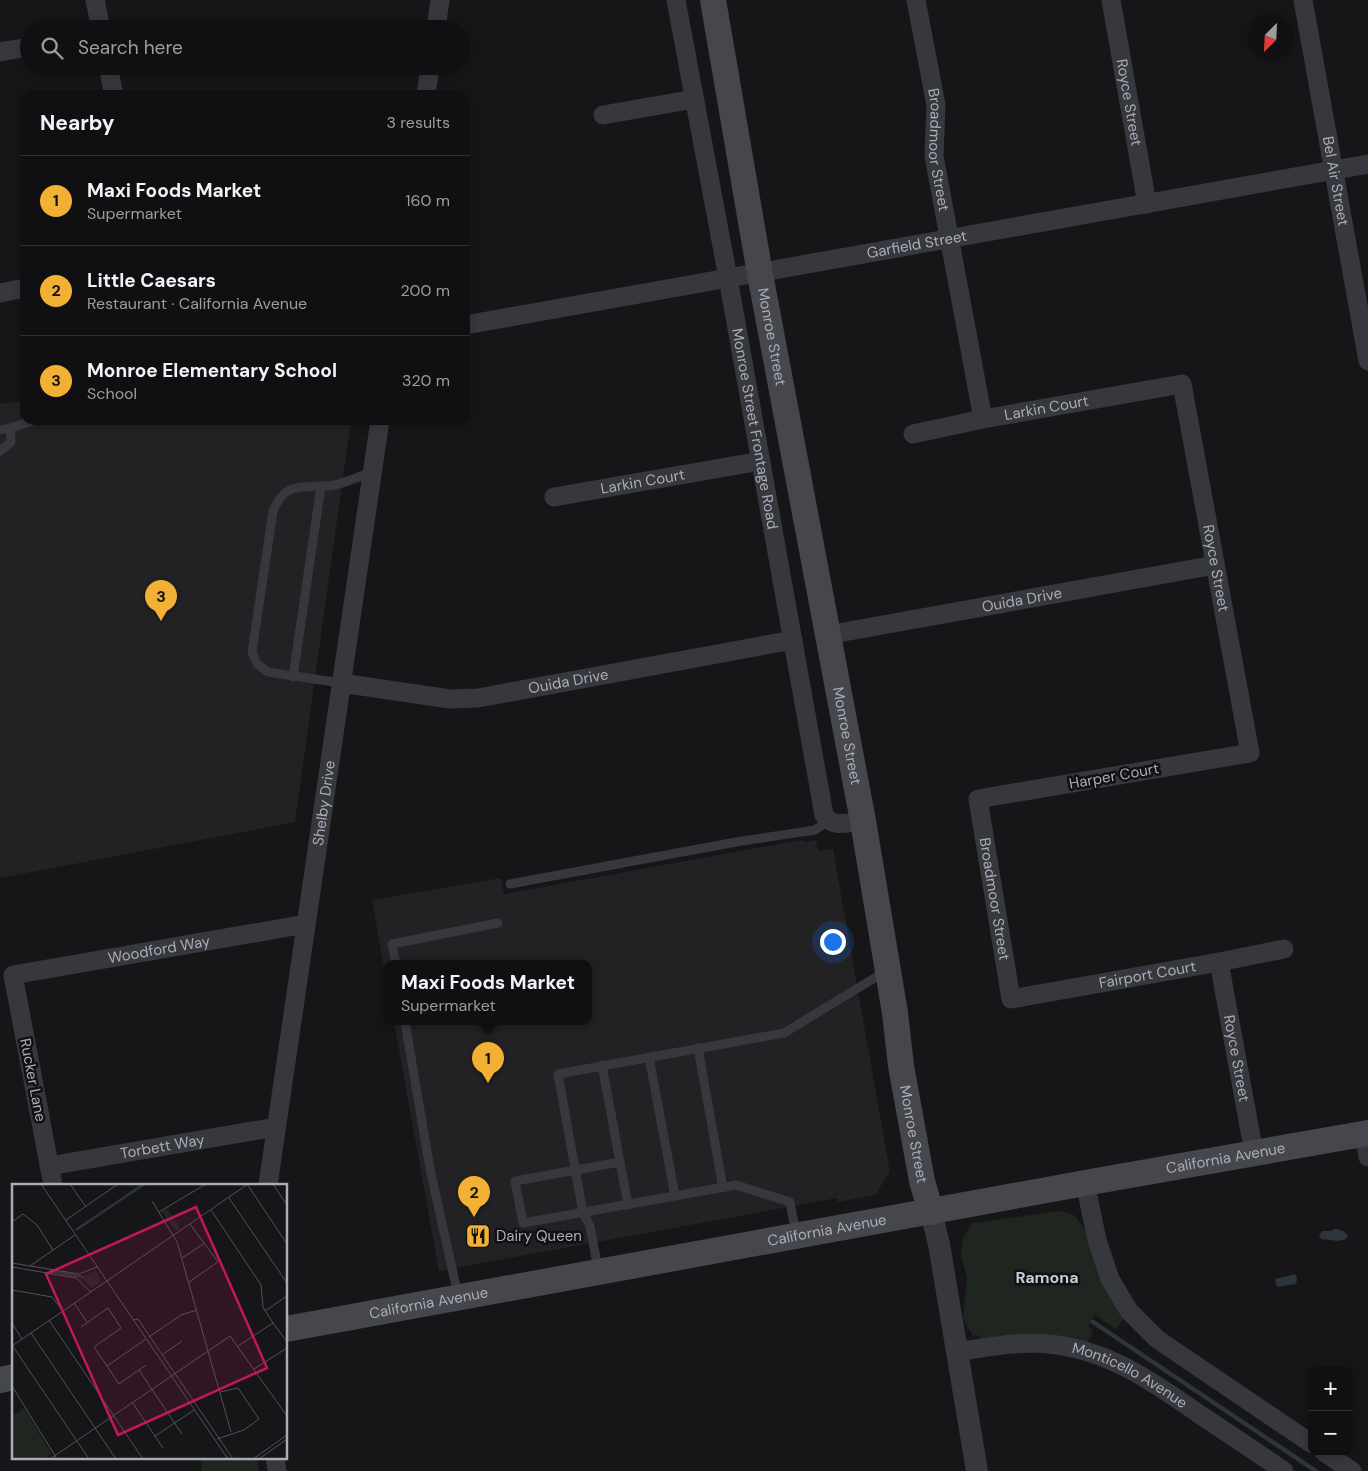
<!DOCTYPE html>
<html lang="en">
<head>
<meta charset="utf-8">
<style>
	body { margin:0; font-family:"DM Sans",sans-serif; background:#1e1e20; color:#f1f3f6 }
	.controls { position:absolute; right:15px; bottom:15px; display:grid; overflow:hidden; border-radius:10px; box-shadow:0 2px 8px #0003 }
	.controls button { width:45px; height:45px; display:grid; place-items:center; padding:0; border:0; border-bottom:1px solid #303032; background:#101012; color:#f1f3f6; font:25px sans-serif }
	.compass { position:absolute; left:1248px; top:15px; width:45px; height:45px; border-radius:50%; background:#101012; box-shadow:0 2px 8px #0003; rotate:204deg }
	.you { position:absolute; left:832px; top:941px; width:18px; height:18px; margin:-12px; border:4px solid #fff; border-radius:50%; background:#1a73e8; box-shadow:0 0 0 8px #1a73e833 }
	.badge { display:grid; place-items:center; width:32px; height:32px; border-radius:50%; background:#f2b134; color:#111; font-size:16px; font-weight:700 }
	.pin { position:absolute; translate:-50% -41px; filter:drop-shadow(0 1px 2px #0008) }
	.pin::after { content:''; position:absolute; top:26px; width:18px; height:15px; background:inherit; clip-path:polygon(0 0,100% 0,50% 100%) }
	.popup { position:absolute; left:384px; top:960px; width:208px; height:65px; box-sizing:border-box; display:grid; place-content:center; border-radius:10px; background:#101012; filter:drop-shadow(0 1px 4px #0005); font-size:16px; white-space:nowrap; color:#9c9d9f }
	.popup b { font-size:19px; color:#f1f3f6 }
	.popup::after { content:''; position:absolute; left:50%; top:100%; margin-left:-10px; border:10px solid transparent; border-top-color:#101012 }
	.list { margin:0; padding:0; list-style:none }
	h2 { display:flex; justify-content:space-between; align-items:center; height:65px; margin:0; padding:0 20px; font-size:21px }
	h2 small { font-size:16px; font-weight:400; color:#9c9d9f }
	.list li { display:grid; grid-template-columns:32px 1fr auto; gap:15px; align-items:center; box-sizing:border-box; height:90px; padding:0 20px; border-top:1px solid #303032 }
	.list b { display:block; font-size:19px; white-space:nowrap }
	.list p { margin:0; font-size:16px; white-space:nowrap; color:#9c9d9f }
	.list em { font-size:16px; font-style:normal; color:#9c9d9f }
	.icon { flex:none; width:28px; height:28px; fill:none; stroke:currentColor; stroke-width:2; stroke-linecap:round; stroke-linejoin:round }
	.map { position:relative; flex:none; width:1368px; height:1471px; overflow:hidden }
	.search { position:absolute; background:#101012; box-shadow:0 2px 8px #0003; left:20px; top:20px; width:450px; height:55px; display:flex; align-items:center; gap:12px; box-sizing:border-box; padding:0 18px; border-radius:28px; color:#9c9d9f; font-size:19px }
	.panel { position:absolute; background:#101012; box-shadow:0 2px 8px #0003; left:20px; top:90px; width:450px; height:335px; border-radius:15px }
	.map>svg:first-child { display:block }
</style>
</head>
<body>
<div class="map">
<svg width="1368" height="1471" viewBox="0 0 1368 1471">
	<rect width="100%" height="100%" fill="#161618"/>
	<g fill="#222225">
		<path d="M25,400V420H351L295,822L0,878V404Z"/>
		<path d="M801,840L806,842L816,840L818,851L833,849L890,1172L875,1195L838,1202L837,1198L439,1271L394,1022H588V964H388V991L372,900L501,878L504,894Z"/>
	</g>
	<g fill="#1e261f">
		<path d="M320,420H345L344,425L331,433Z"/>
		<path d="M1060,1211L1074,1215L1085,1230L1100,1276L1125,1317L1116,1329L1095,1315L1088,1327L1093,1330L1088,1343L983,1340L977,1335L973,1336L963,1319L967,1278L961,1255L963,1238L972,1223Z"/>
		<path d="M200,1457H257L259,1471H202Z"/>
	</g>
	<g fill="#2c353c">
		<path d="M1335,1229C1340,1229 1345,1231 1348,1236L1346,1239L1338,1241L1321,1239L1319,1236L1322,1231H1331Z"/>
		<path d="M1295,1274L1297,1279L1296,1284L1277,1287L1275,1279Z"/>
	</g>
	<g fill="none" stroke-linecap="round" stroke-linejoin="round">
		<path stroke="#2c353c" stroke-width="4.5" d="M1093,1322L1316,1471"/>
		<g stroke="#37383d" stroke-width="9">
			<path d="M10,428L36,420"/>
			<path d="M0,430L10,428L11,442L0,451"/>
			<path d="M293,677L321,486"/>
			<path d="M341,683L268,672L257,664L252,652L273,511C287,477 307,490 335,485C347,482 360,476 372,472"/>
			<path d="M510,884L736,842L815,830L828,821"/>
			<path d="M396,964L392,944L498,923"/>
			<path d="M405,1022L430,1169L458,1295"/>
			<path d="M698,1048L723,1188"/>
			<path d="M649,1057L675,1196"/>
			<path d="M602,1065L628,1205"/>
			<path d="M620,1162L515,1181L523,1223L736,1185L790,1202L796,1234"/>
			<path d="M598,1269L590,1226L583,1213L558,1074L784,1033L886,971"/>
		</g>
		<g stroke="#37383d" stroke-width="19">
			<path d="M95,0L101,29"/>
			<path id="s1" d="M676,0L728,278L824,815C834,829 848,822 863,821"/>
			<path id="s2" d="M916,0L936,105L934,156L983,419"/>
			<path id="s3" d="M1111,0L1147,204"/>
			<path id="s4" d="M1303,0L1368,361"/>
			<path d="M436,29L440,0"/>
			<path d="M0,52L29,47"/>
			<path d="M108,66L114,95"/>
			<path d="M426,95L430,66"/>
			<path d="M603,115L694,99"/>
			<path d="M0,293L25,288"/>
			<path id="s5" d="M465,325L1368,164"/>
			<path id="s6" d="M913,434L983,419L1182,384L1250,753L978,799L1011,999L1219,962L1284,949"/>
			<path id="s7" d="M554,497L761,461"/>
			<path id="s8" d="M827,635L1215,565"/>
			<path id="s9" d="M341,683L450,699L478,698L793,640"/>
			<path id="s10" d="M1219,962L1254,1153"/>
			<path d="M1364,1134L1368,1157"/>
			<path id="s11" d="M49,1166L276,1127"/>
			<path d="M1085,1183L1097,1240L1110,1279L1129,1311L1157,1339L1312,1444"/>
			<path id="s12" d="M53,1185L13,975L306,924"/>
			<path id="s13" d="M268,1185L380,420"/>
			<path id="s14" d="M956,1352C989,1347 1024,1340 1057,1345C1111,1352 1156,1384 1199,1414C1228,1433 1256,1452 1284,1471"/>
			<path d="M1324,1452L1352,1471"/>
			<path d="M275,1457L277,1471"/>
		</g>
		<path stroke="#37383d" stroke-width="22" d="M931,1212L939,1244L977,1471"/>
		<g stroke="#45474d" stroke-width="26">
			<path id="s15" d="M713,0L760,274L863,821L895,1013L901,1066L922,1181L931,1212"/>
			<path id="s16" d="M286,1329L1085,1183L1368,1133"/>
			<path d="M0,1380L14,1377"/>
		</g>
	</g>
	<defs>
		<symbol id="restaurant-square" viewBox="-11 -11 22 22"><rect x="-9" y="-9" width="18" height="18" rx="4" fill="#f2b134" stroke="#111113"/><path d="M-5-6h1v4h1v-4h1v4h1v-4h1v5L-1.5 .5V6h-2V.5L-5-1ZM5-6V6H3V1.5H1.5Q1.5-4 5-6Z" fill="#111"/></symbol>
	</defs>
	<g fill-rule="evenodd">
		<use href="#restaurant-square" x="464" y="1222" width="28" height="28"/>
	</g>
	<g text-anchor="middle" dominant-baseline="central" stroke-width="5" stroke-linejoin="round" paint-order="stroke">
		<g font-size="15" fill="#a8adb8" stroke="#111113">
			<text stroke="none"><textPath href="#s3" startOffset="104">Royce Street</textPath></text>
			<text stroke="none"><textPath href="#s2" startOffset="152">Broadmoor Street</textPath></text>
			<text stroke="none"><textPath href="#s4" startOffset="184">Bel Air Street</textPath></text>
			<text stroke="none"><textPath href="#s5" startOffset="459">Garfield Street</textPath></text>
			<text stroke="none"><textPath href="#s15" startOffset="342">Monroe Street</textPath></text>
			<text stroke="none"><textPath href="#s6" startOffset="136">Larkin Court</textPath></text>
			<text stroke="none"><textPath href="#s1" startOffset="436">Monroe Street Frontage Road</textPath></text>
			<text stroke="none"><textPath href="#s7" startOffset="90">Larkin Court</textPath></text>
			<text stroke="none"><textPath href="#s6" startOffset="461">Royce Street</textPath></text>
			<text stroke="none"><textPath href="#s8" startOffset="198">Ouida Drive</textPath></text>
			<text stroke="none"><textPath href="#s9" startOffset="230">Ouida Drive</textPath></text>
			<text stroke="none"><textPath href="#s15" startOffset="748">Monroe Street</textPath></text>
			<text transform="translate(1114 776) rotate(-10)">Harper Court</text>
			<text stroke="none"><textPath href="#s13" startOffset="386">Shelby Drive</textPath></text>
			<text stroke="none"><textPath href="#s6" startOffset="1026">Broadmoor Street</textPath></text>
			<text stroke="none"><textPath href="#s12" startOffset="362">Woodford Way</textPath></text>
			<text stroke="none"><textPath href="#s6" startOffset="1266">Fairport Court</textPath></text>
			<text stroke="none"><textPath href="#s10" startOffset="98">Royce Street</textPath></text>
			<text transform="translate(33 1080) rotate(79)">Rucker Lane</text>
			<text stroke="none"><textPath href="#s15" startOffset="1152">Monroe Street</textPath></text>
			<text stroke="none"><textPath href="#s11" startOffset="115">Torbett Way</textPath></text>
			<text stroke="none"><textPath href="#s16" startOffset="955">California Avenue</textPath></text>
			<text stroke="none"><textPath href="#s16" startOffset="550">California Avenue</textPath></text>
			<text stroke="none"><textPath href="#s16" startOffset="145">California Avenue</textPath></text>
			<text stroke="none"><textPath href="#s14" startOffset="181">Monticello Avenue</textPath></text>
		</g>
		<g font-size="15" fill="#a8adb8" stroke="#111113" text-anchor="start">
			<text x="496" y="1236">Dairy Queen</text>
		</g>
		<g font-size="16" font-weight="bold" fill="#c9ccd4" stroke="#111113">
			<text x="1047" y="1277">Ramona</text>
		</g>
	</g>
	<g transform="translate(12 1184)">
		<rect width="275" height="275" fill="#161618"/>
		<path d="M155,24L168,43L164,47L150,28ZM84,86L89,98L79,104L69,93ZM12,224L39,269L34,275H0V232Z" fill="#1e261f"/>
		<path fill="none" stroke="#2c353c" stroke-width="2.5" d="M64,46L132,0M38,87L71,93"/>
		<path fill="none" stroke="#505258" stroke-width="1" d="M29,0L95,97M58,0L74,23M235,0L275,60M261,0L275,21M217,14L275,99M140,17L165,58L219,248M199,26L249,101L251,123L261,139L226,162M147,28L194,0M54,36L106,0M0,38L11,30L25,41L41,66M170,74L193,59M0,79L67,90L85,83M18,82L63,51M0,83L64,94L79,108M95,97L216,275M177,98L206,78L178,40M0,106L40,113L51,127M62,119L75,138M253,127L275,112M37,136L131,275M121,136L126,135L221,275M0,139L10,155M261,139L275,158M69,143L96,124L109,144L82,163L107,200L134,181M19,149L104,275M137,153L169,131L185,126M0,161L77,275M0,162L236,0M150,171L170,157M95,182L134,155M242,185L275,164M127,186L170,250M0,202L45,275M120,218L151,264M143,252L182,226M205,255L232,246L247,235L226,204L208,208M38,275L218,152L275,232M241,275L275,251M247,275L275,255"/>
		<path fill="#c2185b" fill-opacity="0.15" stroke="#c2185b" stroke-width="2.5" d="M184,23L255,184L106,251L34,90Z"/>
		<rect width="275" height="275" fill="none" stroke="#a8adb8" stroke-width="2.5"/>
	</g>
</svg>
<div class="controls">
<button>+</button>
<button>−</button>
</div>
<svg class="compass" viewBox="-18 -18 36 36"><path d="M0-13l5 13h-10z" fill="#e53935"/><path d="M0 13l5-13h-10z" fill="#9c9d9f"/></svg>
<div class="you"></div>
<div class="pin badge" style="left:488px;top:1083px">1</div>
<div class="popup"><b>Maxi Foods Market</b>Supermarket</div>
<div class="pin badge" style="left:474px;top:1217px">2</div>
<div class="pin badge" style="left:161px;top:621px">3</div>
<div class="search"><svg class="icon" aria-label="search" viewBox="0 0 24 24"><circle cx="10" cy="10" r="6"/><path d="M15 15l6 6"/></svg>Search here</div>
<section class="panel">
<h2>Nearby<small>3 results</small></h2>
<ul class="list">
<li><span class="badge">1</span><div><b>Maxi Foods Market</b><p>Supermarket</p></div><em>160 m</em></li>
<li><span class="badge">2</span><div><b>Little Caesars</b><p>Restaurant · California Avenue</p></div><em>200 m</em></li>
<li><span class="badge">3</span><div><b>Monroe Elementary School</b><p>School</p></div><em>320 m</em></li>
</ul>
</section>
</div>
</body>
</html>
